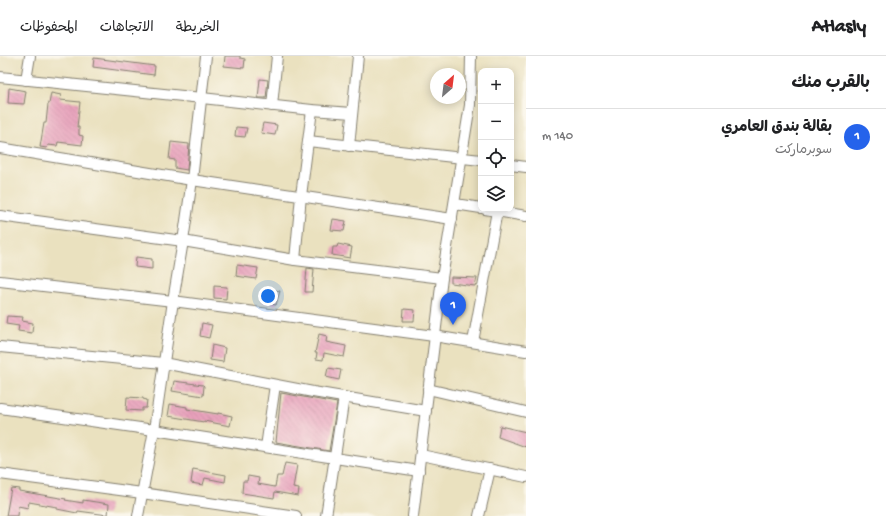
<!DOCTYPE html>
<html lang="ar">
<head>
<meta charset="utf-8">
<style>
	body { margin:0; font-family:"Gochi Hand","Playpen Sans Arabic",sans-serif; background:#f2f2f2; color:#202124; direction:rtl }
	.controls { position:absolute; right:12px; top:12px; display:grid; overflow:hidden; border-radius:8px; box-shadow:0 2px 10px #0003 }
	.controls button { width:36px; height:36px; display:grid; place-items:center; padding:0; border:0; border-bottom:1px solid #e0e0e0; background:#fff; color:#202124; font:20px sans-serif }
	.compass { position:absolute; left:430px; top:12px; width:36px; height:36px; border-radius:50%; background:#fff; box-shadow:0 2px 10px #0003; rotate:28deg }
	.you { position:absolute; left:268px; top:240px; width:14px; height:14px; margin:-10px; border:3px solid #fff; border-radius:50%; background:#1a73e8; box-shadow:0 0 0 6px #1a73e833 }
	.badge { display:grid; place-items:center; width:26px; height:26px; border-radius:50%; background:#2563eb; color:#fff; font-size:13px; font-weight:700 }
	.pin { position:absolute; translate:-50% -33px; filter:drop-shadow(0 1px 2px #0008) }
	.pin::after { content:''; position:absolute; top:21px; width:14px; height:12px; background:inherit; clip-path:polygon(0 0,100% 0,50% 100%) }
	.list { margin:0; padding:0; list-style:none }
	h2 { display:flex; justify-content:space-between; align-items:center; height:52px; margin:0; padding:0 16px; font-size:17px }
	h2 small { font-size:13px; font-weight:400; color:#757577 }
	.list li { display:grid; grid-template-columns:26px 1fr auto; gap:12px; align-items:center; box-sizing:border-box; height:56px; padding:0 16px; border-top:1px solid #e0e0e0 }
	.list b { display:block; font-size:15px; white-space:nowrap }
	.list p { margin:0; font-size:13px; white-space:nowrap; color:#757577 }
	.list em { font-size:13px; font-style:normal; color:#757577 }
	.icon { flex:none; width:22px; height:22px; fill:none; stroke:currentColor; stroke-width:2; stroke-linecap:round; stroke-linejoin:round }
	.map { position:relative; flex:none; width:526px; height:460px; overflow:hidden; direction:ltr }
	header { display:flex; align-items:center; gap:24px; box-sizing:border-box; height:56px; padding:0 20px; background:#fff; border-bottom:1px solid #e0e0e0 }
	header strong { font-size:19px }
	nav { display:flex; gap:22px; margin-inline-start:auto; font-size:14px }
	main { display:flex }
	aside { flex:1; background:#fff }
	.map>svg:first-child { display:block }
</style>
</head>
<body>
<header>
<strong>Atlasly</strong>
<nav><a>الخريطة</a><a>الاتجاهات</a><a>المحفوظات</a></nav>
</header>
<main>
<aside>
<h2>بالقرب منك<small></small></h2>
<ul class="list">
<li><span class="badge">1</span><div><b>بقالة بندق العامري</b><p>سوبرماركت</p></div><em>140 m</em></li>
</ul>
</aside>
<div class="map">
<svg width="526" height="460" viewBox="0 0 526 460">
	<defs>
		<pattern id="building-back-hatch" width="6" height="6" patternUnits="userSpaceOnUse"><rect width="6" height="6" fill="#e8a1bb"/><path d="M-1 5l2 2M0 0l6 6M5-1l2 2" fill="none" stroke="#c68aa0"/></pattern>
	</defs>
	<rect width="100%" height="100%" fill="#fbf7ec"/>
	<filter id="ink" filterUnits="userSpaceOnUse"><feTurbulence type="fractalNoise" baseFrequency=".025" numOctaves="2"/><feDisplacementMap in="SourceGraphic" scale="8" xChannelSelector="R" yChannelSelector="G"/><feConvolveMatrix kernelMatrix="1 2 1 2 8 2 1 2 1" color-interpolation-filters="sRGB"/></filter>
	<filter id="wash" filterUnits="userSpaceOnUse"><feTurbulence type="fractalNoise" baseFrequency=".012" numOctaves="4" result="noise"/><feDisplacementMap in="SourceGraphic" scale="16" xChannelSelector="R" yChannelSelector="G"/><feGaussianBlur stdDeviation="0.9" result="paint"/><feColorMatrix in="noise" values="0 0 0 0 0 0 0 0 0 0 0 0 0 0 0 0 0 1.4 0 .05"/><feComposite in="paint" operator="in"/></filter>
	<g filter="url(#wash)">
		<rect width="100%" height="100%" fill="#eae1bf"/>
		<g id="blocks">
			<g fill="url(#building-back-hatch)">
				<path d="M225,0H240V2L245,3L244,12L224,10Z"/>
				<path d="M94,2L155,10L154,19L93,11Z"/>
				<path d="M260,23L268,24L266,42H258Z"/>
				<path d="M9,32L26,35L24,48L8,47Z"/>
				<path d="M51,37L61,39L60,44L80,46L77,71H79V79L83,80L82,89L58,86L57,90L48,89L47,92L40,91L44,67H46L48,48H49Z"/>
				<path d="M263,67L277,69L275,79L261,77Z"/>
				<path d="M236,71L247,72L245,81L235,80Z"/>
				<path d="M171,86L189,88L187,114L175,112V104L169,103Z"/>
				<path d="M333,163L346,165L344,175L331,174Z"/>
				<path d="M338,188L352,191L350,202L332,199L333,191H337Z"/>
				<path d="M136,201L152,203V213L135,211Z"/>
				<path d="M237,209L258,212L256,223L236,220Z"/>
				<path d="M307,212L314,213L312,236H305Z"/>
				<path d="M451,221L477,222L475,230L451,227Z"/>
				<path d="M214,230L227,231L226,243L214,242Z"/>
				<path d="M265,232L280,235L276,249L261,246Z"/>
				<path d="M404,253L415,254L414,265H403Z"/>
				<path d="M7,260L23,261L22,265L33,267L32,277L18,275L19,270L6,268Z"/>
				<path d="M202,267L212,269L209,282L200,280Z"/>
				<path d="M319,278L327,280L326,286L346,290L344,301L324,297L323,304L316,303L317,297H315Z"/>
				<path d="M212,289L225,292L223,306L210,304Z"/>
				<path d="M328,312L341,314L339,324L326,321Z"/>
				<path d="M174,325L203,329L204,330L203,340L172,335Z"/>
				<path d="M281,337L337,347L329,395L276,386Z"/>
				<path d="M127,341L143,342V343L147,344L146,352H142V355L126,354Z"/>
				<path d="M170,348L187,351V353L218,358V357L232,360L230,370L204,365V366L168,360Z"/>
				<path d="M500,370L526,376V391L498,381Z"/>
				<path d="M285,407L297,409L293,432L299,433L298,440L275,436L274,442L242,437L243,425H247L248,420L259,422L258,428L275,431L277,420H282Z"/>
				<path d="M193,413L226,419L225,426L205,422L203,429L191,427Z"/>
				<path d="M11,432L19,433V435L66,443L65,444L83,447V444L109,448L108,459L78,455L77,457L57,453V451L29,446L28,452L18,450L17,460H6Z"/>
			</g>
		</g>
	</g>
	<g filter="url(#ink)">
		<use href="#blocks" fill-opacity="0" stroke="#837e6e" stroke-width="1"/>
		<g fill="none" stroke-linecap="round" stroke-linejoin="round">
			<defs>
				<g id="minor">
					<path d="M0,21L202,42L312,54L352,57"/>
					<path d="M26,24L30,0"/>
					<path d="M272,50L277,0"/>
					<path d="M308,85L481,104"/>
					<path d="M349,90L358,0"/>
					<path d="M0,92L192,124L452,163"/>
					<path d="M511,109L526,111"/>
					<path d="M455,148L481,152"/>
					<path d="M485,153L526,160"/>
					<path d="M0,160L183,185L295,204L442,222"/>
					<path d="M295,204L301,140L312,54"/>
					<path d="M0,225L173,245L434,280L526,295"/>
					<path d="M473,286L497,155"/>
					<path d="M0,291L163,307L313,336L426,355"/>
					<path d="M428,333L526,356"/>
					<path d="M0,352L154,374L419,415"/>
					<path d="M266,391L275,329"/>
					<path d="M421,399L526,421"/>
					<path d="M0,418L142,437L296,460"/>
					<path d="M138,460L154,374L173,245L183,185L192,124L206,0"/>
					<path d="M326,460L344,341"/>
					<path d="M413,460L442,222L470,49L471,0"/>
					<path d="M479,460L490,413"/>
				</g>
			</defs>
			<use href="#minor" stroke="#837e6e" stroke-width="12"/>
			<use href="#minor" stroke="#fff" stroke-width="10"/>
		</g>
	</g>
</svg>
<div class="controls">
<button>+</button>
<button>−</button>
<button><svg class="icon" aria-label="locate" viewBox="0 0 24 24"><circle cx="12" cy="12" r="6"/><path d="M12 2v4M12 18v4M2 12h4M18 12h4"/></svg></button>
<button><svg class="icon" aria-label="layers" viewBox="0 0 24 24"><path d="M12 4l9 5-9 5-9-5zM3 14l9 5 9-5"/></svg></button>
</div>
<svg class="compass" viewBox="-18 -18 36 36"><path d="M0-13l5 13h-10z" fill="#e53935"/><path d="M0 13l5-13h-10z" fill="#757577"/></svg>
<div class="you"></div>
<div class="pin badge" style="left:453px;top:269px">1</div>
</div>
</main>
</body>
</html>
